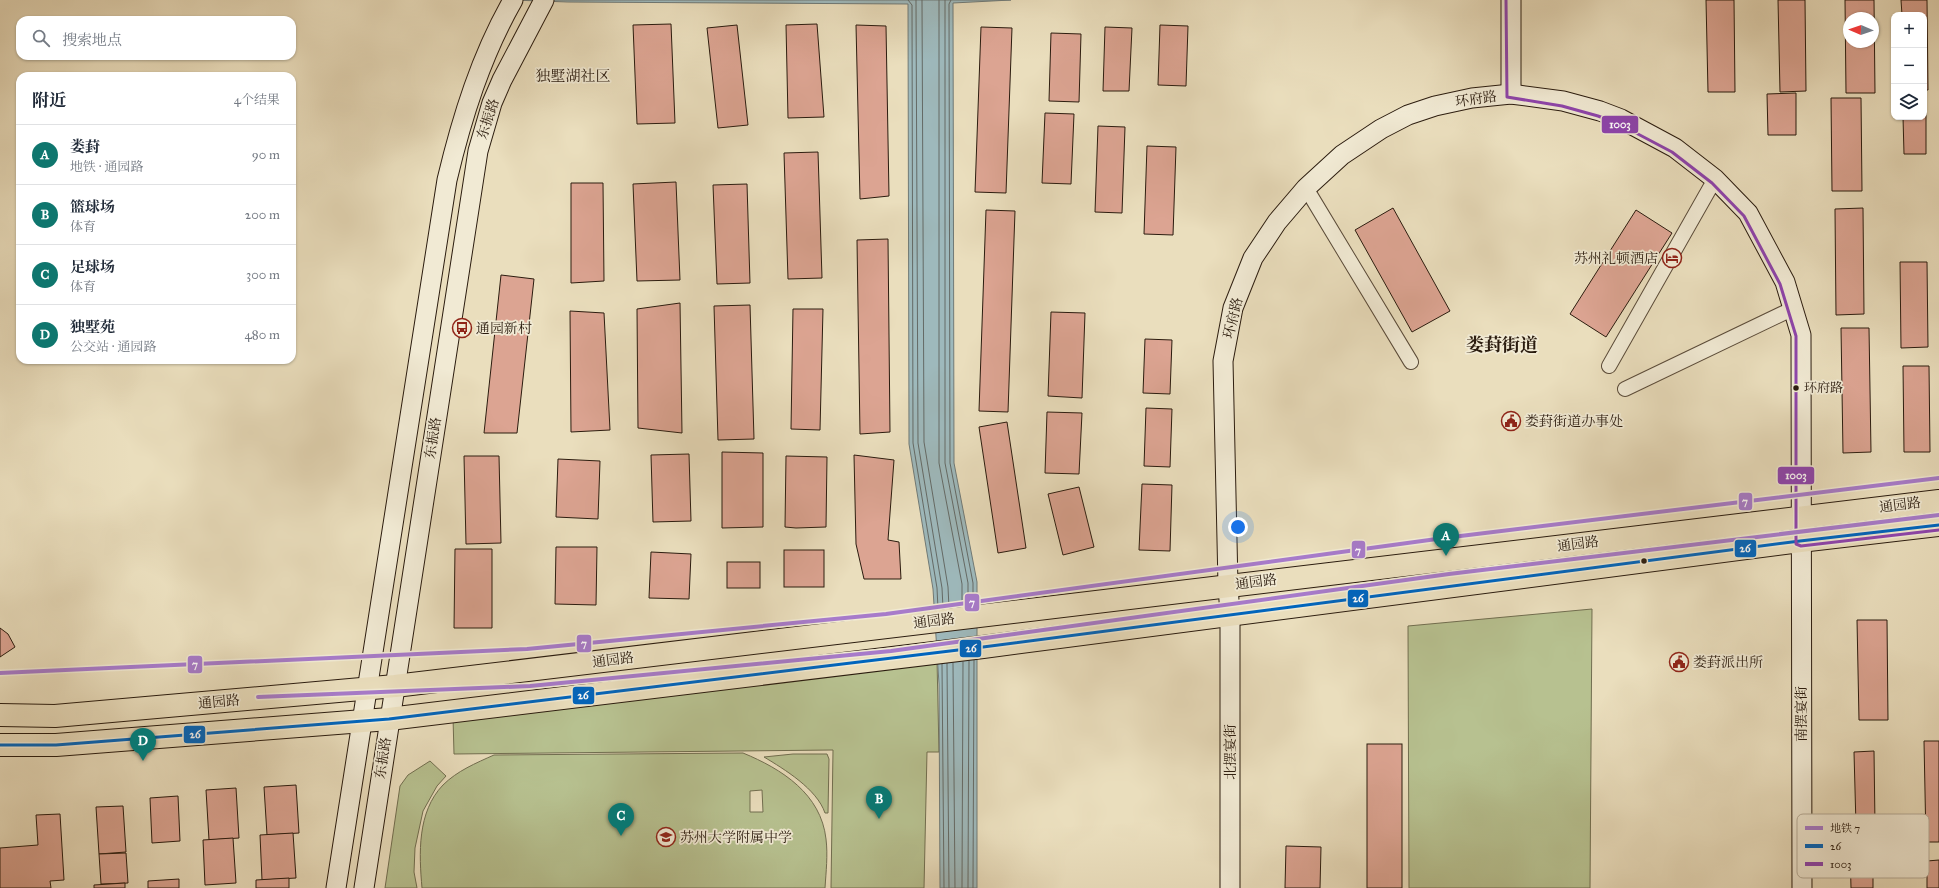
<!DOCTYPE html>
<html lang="zh">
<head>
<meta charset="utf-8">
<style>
	body { margin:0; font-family:"IM FELL Great Primer","Noto Serif SC",serif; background:#f6f6f7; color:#1f2937 }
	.controls { position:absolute; right:12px; top:12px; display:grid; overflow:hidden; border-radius:8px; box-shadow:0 1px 3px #0004 }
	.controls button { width:36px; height:36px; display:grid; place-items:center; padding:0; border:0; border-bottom:1px solid #e0e1e3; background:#fff; color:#1f2937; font:20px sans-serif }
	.compass { position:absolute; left:1843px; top:12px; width:36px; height:36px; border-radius:50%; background:#fff; box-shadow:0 1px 3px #0004; rotate:272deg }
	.you { position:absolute; left:1238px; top:527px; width:14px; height:14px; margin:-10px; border:3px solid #fff; border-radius:50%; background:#1a73e8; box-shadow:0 0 0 6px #1a73e833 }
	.badge { display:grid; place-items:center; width:26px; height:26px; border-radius:50%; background:#0f766e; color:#fff; font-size:13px; font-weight:700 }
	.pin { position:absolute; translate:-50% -33px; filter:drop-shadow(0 1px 2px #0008) }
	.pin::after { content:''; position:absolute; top:21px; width:14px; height:12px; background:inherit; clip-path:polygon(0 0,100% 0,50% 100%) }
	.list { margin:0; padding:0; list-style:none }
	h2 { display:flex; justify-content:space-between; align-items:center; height:52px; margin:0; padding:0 16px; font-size:17px }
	h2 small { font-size:13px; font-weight:400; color:#747a83 }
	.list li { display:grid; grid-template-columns:26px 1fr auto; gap:12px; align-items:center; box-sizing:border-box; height:60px; padding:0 16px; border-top:1px solid #e0e1e3 }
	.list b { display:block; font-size:15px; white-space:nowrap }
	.list p { margin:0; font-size:13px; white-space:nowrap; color:#747a83 }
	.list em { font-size:13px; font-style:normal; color:#747a83 }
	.icon { flex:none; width:22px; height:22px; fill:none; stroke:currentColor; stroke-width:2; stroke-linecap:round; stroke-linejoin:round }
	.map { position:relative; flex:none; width:1939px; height:888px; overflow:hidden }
	.search { position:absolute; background:#fff; box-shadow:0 1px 3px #0004; left:16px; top:16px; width:280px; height:44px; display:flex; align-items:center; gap:10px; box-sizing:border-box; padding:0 14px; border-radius:12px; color:#747a83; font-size:15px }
	.panel { position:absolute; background:#fff; box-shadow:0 1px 3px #0004; left:16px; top:72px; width:280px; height:292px; border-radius:12px }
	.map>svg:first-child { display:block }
</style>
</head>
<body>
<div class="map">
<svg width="1939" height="888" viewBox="0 0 1939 888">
	<rect width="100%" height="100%" fill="#eadebd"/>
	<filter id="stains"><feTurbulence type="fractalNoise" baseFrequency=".005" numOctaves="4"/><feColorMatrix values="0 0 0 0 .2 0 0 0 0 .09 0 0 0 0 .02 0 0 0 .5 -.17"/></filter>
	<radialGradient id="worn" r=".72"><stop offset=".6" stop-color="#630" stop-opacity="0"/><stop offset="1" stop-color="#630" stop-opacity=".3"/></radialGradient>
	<g fill="#b7c190" stroke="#716e50" fill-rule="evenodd">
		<path d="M1592,609L1590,888H1409L1408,626Z"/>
		<path d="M937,660L939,752H927L924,888H831L833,750L454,754L453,717Z"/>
		<path d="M743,753C782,769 821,794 826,839C828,855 826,872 825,888H422C419,854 417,812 443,785C457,771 476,763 494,755ZM762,790L763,812H750V791Z"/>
		<path d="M793,754H827L829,759L828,813H825C817,789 784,769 764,757Z"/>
		<path d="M430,761L446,776L437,786L423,811L415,848L414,872L417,888H385L400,786L408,775Z"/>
	</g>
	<path fill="#9eb9bc" stroke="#707a77" d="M512,0H1011L953,3L954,463L977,582V888H940L939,684L933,589L909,444L908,4L568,2Z"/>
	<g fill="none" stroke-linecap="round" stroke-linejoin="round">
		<g stroke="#646a66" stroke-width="1">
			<path d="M908,0L912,5L913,443L937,588L938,609"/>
			<path d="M916,0L918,443L942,588L943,608"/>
			<path d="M922,0L924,442L948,587L949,608"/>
			<path d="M939,0V463L962,584V606"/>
			<path d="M945,0V463L968,583V605"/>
			<path d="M951,0L949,4L950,463L973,583V605"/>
			<path d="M947,663L949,888"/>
			<path d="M953,663L955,888"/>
			<path d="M942,664L944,888"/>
			<path d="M962,888L963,662"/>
			<path d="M968,888L969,661"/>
			<path d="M973,888L974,660"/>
		</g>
	</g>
	<g fill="#dca492" stroke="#2b1c0f" fill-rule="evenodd">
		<path d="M1706,0H1734L1735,92H1708Z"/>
		<path d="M1778,0H1805L1806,91L1780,92Z"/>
		<path d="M1845,0H1874L1875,93H1846ZM1849,18H1873V42H1849Z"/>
		<path d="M1901,0H1927L1928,90H1924V15H1902Z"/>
		<path d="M671,24L675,123L637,124L633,25Z"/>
		<path d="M817,24L824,117L788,118L786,25Z"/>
		<path d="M737,25L748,125L718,128L707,28Z"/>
		<path d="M856,25L886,26L889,196L860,199Z"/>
		<path d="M1160,25L1188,26L1186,86L1158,85Z"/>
		<path d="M981,27L1012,28L1006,193L975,192Z"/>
		<path d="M1105,27L1132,28L1129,91H1103Z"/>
		<path d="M1051,33L1081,34L1079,102L1049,101Z"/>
		<path d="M1796,93V135H1768L1767,94Z"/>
		<path d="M1831,98H1861L1862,191H1832Z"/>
		<path d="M1924,98H1926V154H1904L1903,117H1924Z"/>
		<path d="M1045,113L1074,114L1071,184L1042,183Z"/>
		<path d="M1098,126L1125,127L1122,213L1095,212Z"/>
		<path d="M1147,146L1176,147L1173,235L1144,234Z"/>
		<path d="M818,152L822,278L788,279L784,153Z"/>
		<path d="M676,182L680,280L637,281L633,184Z"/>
		<path d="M571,183H603L604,281L571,283Z"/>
		<path d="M747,184L750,283L717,284L713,185Z"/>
		<path d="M1393,208L1450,311L1412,332L1355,230Z"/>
		<path d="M1863,208L1864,314L1836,315L1835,209Z"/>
		<path d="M986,210L1015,211L1008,412L979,411Z"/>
		<path d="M1636,210L1672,233L1606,337L1570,314Z"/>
		<path d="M888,239L890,432L860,434L857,240Z"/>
		<path d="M1900,262H1927L1928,347L1901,348Z"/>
		<path d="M501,275L534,279L517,433H484Z"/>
		<path d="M680,303L682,433L638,428L637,309Z"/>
		<path d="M750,305L754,439L718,440L714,306Z"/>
		<path d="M793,309H823L820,430L791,429Z"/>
		<path d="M570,311L604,313L610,430L571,432Z"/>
		<path d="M1051,312L1085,313L1082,398L1048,396Z"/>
		<path d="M1841,328H1869L1871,452L1843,453Z"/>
		<path d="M1145,339L1172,340L1170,394L1143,393Z"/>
		<path d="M1903,366H1929L1930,452H1904Z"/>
		<path d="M1146,408L1172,409L1170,467L1144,466Z"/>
		<path d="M1047,412L1082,413L1079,474L1045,473Z"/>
		<path d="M1007,422L1026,548L998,553L979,427Z"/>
		<path d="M722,452L763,453V527L722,528Z"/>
		<path d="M689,454L691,521L653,522L651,455Z"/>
		<path d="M854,455L894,460L888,540L899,542L901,579H864L856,544Z"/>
		<path d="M464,456H499L501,543L466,544Z"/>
		<path d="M786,456L827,457L826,527L796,528L785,527Z"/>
		<path d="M558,459L600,461L598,519L556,517Z"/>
		<path d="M1142,484L1172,485L1170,551L1139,550Z"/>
		<path d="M1079,487L1094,547L1063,555L1048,494Z"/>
		<path d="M556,547H597L596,605L555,604Z"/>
		<path d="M455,549H492V628H454Z"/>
		<rect x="784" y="550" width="40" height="37"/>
		<path d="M651,552L691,554L689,599L649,598Z"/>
		<rect x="727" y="562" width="33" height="26"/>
		<path d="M1857,620H1887L1888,720H1859Z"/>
		<path d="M0,628L8,634L15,647L0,657Z"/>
		<path d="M1924,741H1939V842H1926Z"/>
		<rect x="1367" y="744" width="35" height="144"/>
		<path d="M1874,751L1875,825L1856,826L1854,752Z"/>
		<path d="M296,785L299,833L267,835L264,787Z"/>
		<path d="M236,788L239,838L209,840L206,790Z"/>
		<path d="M178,796L180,841L152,843L150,798Z"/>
		<path d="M123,806L126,852L99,854L96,807Z"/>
		<path d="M60,814L64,880L50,881L51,888H0V848L38,845L36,815Z"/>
		<path d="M293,833L296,878L262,880L260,835Z"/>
		<path d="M233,838L236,883L205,885L203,840Z"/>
		<path d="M1286,846L1321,847L1320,888H1285Z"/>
		<path d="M1873,849V888H1851L1850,850Z"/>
		<path d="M126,853L128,883L101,884L99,854Z"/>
		<path d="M1939,860V888H1927V861Z"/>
		<path d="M289,878V888H256V880Z"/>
		<path d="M179,879V888H148V881Z"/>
		<path d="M125,883V888H94V885Z"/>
	</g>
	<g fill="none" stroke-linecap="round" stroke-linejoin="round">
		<defs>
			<g id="street">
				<path d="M1306,188L1411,362"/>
				<path d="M1609,366L1715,179"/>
				<path d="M1625,389L1794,308"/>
			</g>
			<g id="secondary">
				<path d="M1511,94V0"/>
				<path d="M336,888L447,180C462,117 481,56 513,0"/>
				<path d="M364,888L478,151L492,103L502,80L544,0"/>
				<path d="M1230,888V616L1228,585L1223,361L1233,308L1253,258L1277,222L1306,188L1342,155L1381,129L1408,115L1435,106L1472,98L1511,94L1563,101L1600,111L1621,119L1675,148L1715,179L1748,213L1785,282L1801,335L1802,888"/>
			</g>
			<g id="primary">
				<path d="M0,715L55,716L395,686L1939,501"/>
				<path d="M0,745H56L389,719L983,647L1800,541L1939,525"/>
			</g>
		</defs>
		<use href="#street" stroke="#5b4c3a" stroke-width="16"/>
		<use href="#secondary" stroke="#2b1c0f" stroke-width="21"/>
		<use href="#primary" stroke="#2b1c0f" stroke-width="24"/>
		<use href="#street" stroke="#f1ead4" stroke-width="14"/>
		<use href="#secondary" stroke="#f1ead4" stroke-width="19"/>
		<use href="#primary" stroke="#eadebd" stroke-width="22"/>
		<defs>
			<path id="bus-1" d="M0,745H56L389,719L983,647L1800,541L1939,525"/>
			<path id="bus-2" d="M1506,0L1507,97L1562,106L1598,116L1619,124L1672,152L1712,183L1744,216L1780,284L1796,336V544L1801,546L1939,530"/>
		</defs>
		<use href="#bus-1" stroke="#f1ead4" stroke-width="6"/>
		<use href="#bus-2" stroke="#f1ead4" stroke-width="6"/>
		<use href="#bus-1" stroke="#0065bd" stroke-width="3"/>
		<use href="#bus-2" stroke="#8e44ad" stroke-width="3"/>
		<defs>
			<g id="metro-1">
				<path d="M0,673L527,649L886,614L1444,538L1939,478"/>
				<path d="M258,697L530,686L891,651L1449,574L1939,515"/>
			</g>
		</defs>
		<use href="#metro-1" stroke="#f1ead4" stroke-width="7"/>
		<use href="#metro-1" stroke="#a77bca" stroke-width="4"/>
	</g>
	<defs>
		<symbol id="hotel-ring" viewBox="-11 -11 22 22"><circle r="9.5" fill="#f1ead4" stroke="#8f2418" stroke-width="1.5"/><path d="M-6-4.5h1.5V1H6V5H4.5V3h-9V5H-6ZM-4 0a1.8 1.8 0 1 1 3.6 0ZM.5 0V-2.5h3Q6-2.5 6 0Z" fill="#8f2418"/></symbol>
		<symbol id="bus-ring" viewBox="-11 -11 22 22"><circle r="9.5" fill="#f1ead4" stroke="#8f2418" stroke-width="1.5"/><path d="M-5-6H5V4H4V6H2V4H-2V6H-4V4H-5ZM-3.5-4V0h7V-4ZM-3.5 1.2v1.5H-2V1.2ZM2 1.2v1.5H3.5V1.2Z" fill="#8f2418"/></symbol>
		<symbol id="civic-ring" viewBox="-11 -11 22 22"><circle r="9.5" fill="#f1ead4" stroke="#8f2418" stroke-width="1.5"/><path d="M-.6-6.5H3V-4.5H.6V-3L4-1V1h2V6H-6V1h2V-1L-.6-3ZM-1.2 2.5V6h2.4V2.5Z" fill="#8f2418"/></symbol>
		<symbol id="school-ring" viewBox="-11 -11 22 22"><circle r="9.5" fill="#f1ead4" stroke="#8f2418" stroke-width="1.5"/><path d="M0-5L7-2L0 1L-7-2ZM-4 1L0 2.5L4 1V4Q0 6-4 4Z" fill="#8f2418"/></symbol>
	</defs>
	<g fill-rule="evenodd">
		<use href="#hotel-ring" x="1661" y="247" width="22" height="22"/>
		<use href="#bus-ring" x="451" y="317" width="22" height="22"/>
		<use href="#civic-ring" x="1500" y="410" width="22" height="22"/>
		<use href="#civic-ring" x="1668" y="651" width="22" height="22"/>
		<use href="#school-ring" x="655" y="826" width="22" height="22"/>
	</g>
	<g fill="#2b1c0f" stroke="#f1ead4" stroke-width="1.5">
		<circle cx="1796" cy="388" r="3.5"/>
		<circle cx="1644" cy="561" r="3.5"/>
	</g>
	<g text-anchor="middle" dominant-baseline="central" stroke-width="3.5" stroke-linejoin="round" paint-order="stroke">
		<g font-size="13" fill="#2b1c0f" stroke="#f1ead4" text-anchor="start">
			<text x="1804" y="388">环府路</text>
		</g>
		<g font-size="14" fill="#2b1c0f" stroke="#f1ead4">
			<text transform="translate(1476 99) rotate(-8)">环府路</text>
			<text transform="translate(488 119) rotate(-72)">东振路</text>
			<text transform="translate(1233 318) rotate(-76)">环府路</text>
			<text transform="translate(433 438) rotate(-81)">东振路</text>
			<text transform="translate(1900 505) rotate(-7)">通园路</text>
			<text transform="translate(1578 544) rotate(-7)">通园路</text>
			<text transform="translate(1256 582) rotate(-7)">通园路</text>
			<text transform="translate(934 621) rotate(-7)">通园路</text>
			<text transform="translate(613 660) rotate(-7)">通园路</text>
			<text transform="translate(219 702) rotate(-5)">通园路</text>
			<text transform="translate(1801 714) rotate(-90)">南摆宴街</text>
			<text transform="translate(1230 752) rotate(-90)">北摆宴街</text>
			<text transform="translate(383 758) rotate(-81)">东振路</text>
		</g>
		<g font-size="14" fill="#2b1c0f" stroke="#f1ead4" text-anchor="start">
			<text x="1658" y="258" text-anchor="end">苏州礼顿酒店</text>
			<text x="476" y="328">通园新村</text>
			<text x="1525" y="421">娄葑街道办事处</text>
			<text x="1693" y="662">娄葑派出所</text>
			<text x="680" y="837">苏州大学附属中学</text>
		</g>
		<g font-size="15" fill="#2b1c0f" stroke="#f1ead4">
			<text x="573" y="76">独墅湖社区</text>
		</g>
		<g font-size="18" font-weight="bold" fill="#2b1c0f" stroke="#f1ead4">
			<text x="1502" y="345">娄葑街道</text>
		</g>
	</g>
	<rect x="1797" y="814" width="132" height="64" rx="6" fill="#f1ead4" stroke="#b6ac99" stroke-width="1"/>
	<rect x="1805" y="826" width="18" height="4" fill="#a77bca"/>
	<rect x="1805" y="844" width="18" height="4" fill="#0065bd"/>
	<rect x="1805" y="862" width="18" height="4" fill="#8e44ad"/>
	<g font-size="11" fill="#2b1c0f">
		<text x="1830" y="832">地铁 7</text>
		<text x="1830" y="850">26</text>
		<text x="1830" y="868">1003</text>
	</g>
	<g stroke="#f1ead4" stroke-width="1.5">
		<rect x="1601" y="115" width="38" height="19" rx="4" fill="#8e44ad"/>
		<rect x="1777" y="466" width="38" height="19" rx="4" fill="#8e44ad"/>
		<rect x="1738" y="492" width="15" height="19" rx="4" fill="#a77bca"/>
		<rect x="1734" y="539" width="23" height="19" rx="4" fill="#0065bd"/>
		<rect x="1351" y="540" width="15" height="19" rx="4" fill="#a77bca"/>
		<rect x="1347" y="589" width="22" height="19" rx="4" fill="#0065bd"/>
		<rect x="964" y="593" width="16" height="19" rx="4" fill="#a77bca"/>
		<rect x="576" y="634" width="16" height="19" rx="4" fill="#a77bca"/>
		<rect x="959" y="639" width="23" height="19" rx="4" fill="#0065bd"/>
		<rect x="187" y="655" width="16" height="19" rx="4" fill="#a77bca"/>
		<rect x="572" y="686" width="23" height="19" rx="4" fill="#0065bd"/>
		<rect x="183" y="725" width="23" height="19" rx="4" fill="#0065bd"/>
	</g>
	<g font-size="11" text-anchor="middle" font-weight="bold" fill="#fff">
		<text x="1620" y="128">1003</text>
		<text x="1796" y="479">1003</text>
		<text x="1745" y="505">7</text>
		<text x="1745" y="552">26</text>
		<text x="1358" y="554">7</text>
		<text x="1358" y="602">26</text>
		<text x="972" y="606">7</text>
		<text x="584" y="647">7</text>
		<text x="971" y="652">26</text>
		<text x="195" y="668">7</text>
		<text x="583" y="699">26</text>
		<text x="195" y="738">26</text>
	</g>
	<rect width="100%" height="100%" filter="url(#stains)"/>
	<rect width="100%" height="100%" fill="url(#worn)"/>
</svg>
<div class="controls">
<button>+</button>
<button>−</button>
<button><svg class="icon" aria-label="layers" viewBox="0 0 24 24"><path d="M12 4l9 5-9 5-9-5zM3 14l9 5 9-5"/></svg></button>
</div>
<svg class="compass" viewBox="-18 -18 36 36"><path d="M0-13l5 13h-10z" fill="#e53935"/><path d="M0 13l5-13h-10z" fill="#747a83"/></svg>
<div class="you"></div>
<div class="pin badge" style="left:1446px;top:556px">A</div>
<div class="pin badge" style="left:879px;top:819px">B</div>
<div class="pin badge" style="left:621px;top:836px">C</div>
<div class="pin badge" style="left:143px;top:761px">D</div>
<div class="search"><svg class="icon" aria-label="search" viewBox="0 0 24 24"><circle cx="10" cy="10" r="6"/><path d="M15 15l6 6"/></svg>搜索地点</div>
<section class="panel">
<h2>附近<small>4个结果</small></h2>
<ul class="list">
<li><span class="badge">A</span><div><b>娄葑</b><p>地铁 · 通园路</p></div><em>90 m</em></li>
<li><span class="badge">B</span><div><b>篮球场</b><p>体育</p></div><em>200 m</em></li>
<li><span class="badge">C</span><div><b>足球场</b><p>体育</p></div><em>300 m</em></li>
<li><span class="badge">D</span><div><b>独墅苑</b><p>公交站 · 通园路</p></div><em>480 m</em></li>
</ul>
</section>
</div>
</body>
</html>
